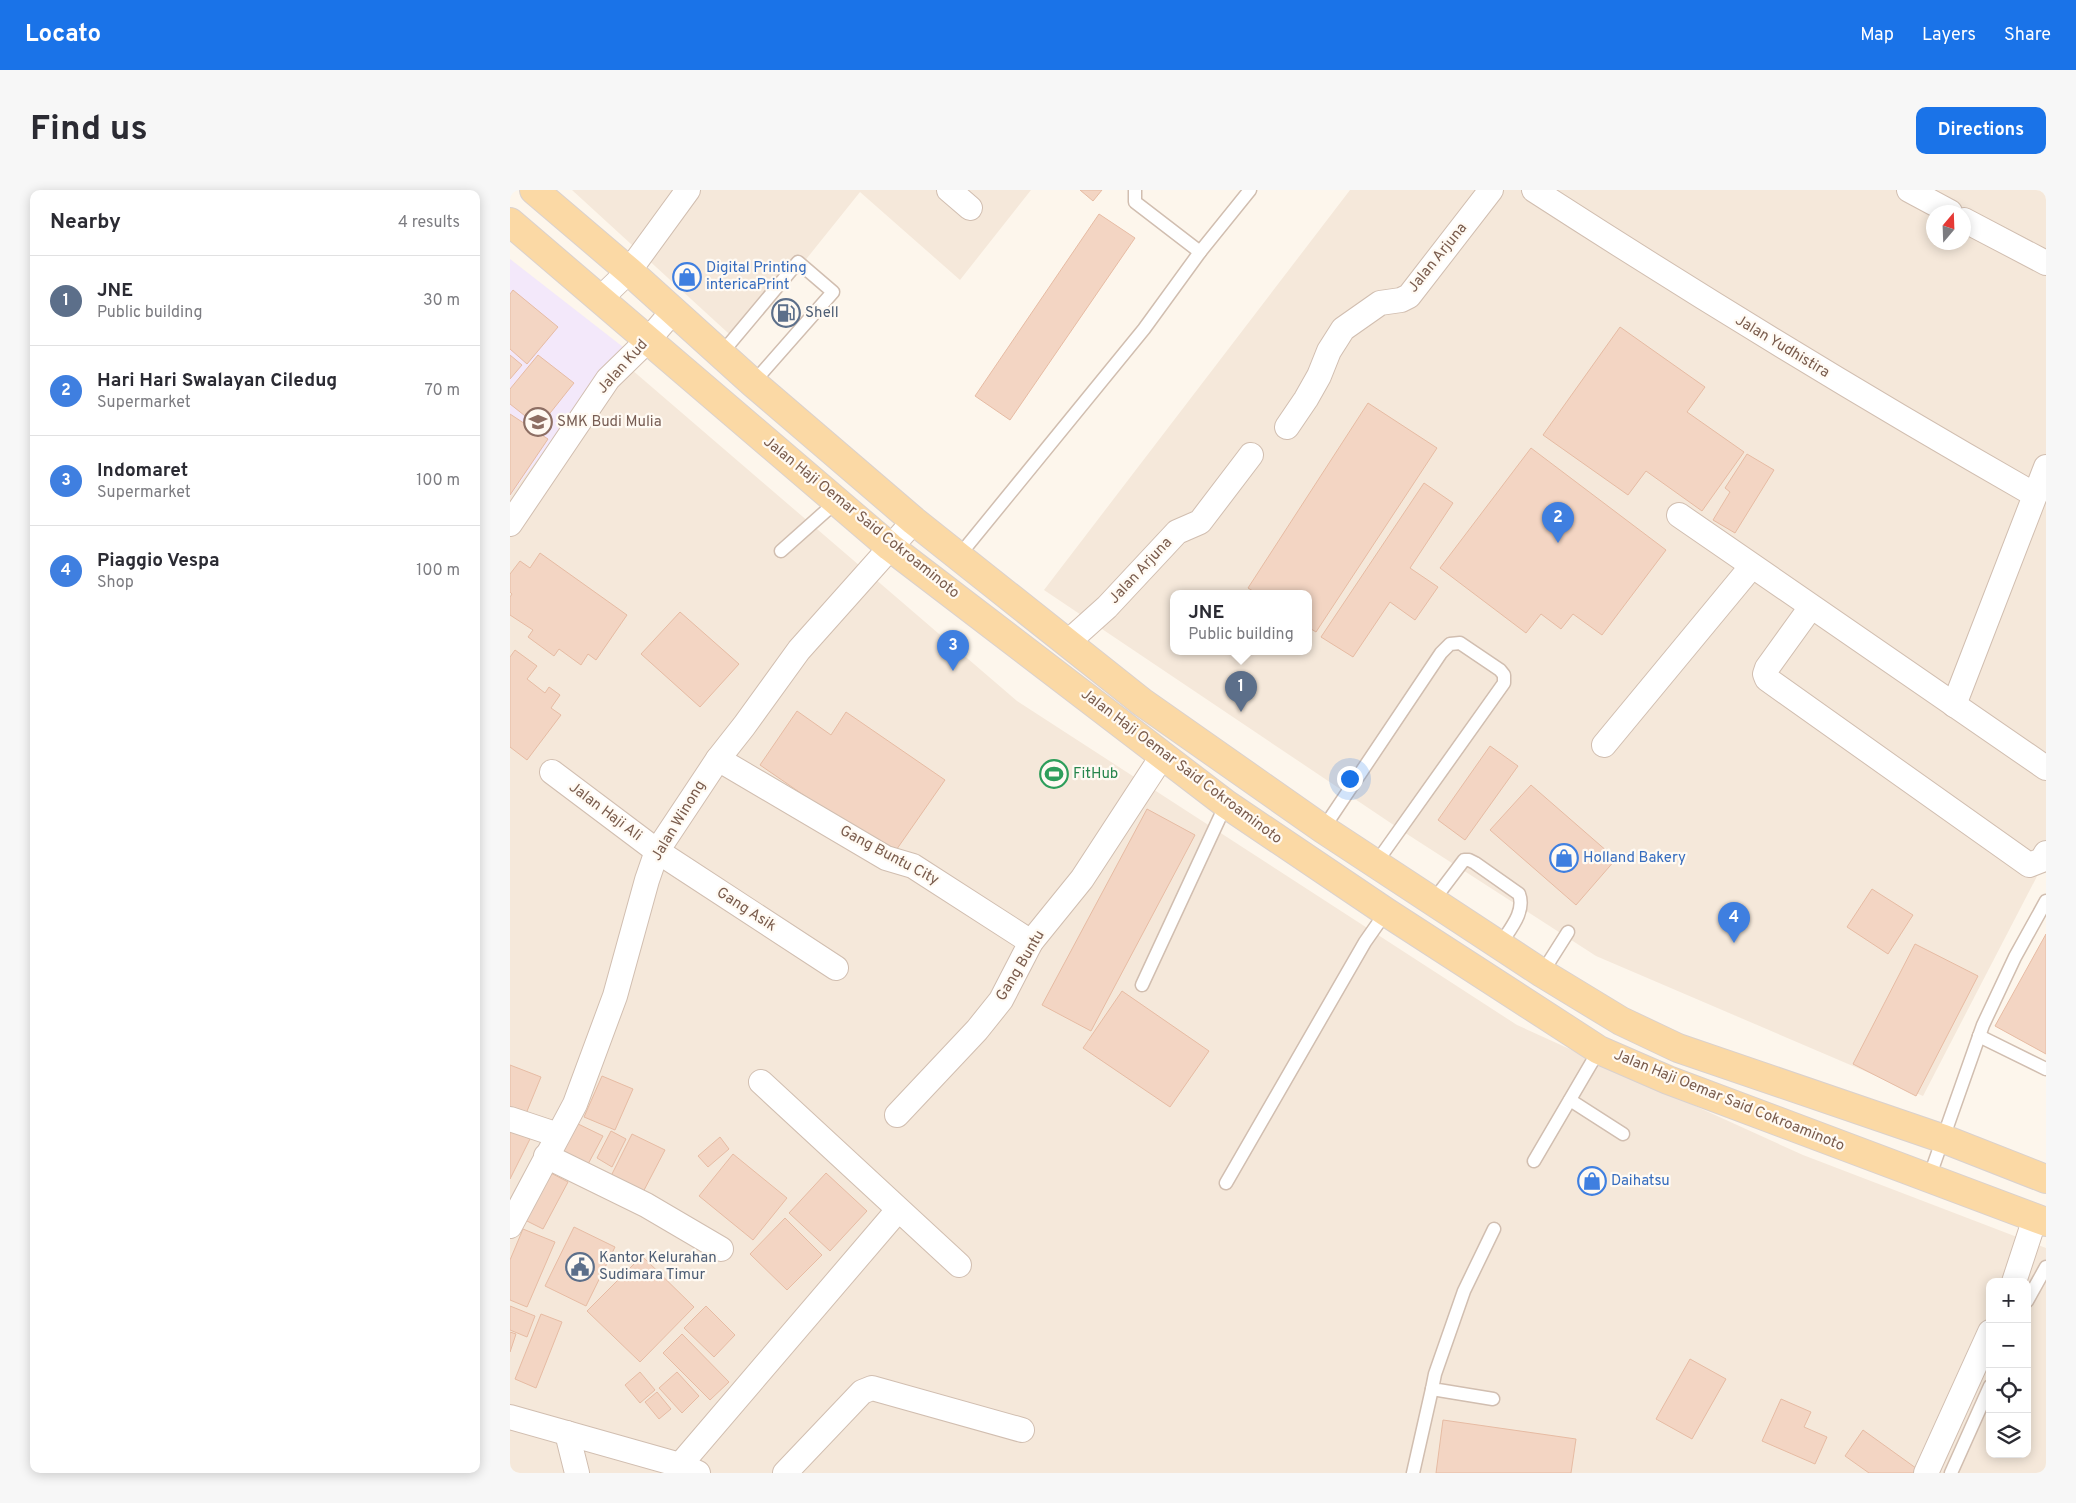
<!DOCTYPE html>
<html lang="en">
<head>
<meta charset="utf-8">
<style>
	body { margin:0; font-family:Overpass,sans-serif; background:#f7f7f7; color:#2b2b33 }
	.controls { position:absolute; right:15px; bottom:15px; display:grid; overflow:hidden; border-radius:10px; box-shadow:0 2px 12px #0003 }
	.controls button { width:45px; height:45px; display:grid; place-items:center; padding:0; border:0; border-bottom:1px solid #e1e1e2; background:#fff; color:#2b2b33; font:25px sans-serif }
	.compass { position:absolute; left:1416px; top:15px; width:45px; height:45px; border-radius:50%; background:#fff; box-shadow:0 2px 12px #0003; rotate:19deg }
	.you { position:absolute; left:839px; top:588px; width:18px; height:18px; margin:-12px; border:4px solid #fff; border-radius:50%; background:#1a73e8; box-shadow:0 0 0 8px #1a73e833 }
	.badge { display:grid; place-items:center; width:32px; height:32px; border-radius:50%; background:#1a73e8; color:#fff; font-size:16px; font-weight:700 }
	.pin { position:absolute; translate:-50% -41px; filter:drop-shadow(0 1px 2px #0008) }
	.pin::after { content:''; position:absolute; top:26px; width:18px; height:15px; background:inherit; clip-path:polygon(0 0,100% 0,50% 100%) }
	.popup { position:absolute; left:660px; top:400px; width:142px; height:65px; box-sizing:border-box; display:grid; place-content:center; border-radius:10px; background:#fff; filter:drop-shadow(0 1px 4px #0005); font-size:16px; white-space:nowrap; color:#7c7c81 }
	.popup b { font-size:19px; color:#2b2b33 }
	.popup::after { content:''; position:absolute; left:50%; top:100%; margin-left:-10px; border:10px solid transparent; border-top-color:#fff }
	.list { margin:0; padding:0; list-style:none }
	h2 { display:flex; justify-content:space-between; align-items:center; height:65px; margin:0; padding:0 20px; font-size:21px }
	h2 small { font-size:16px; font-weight:400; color:#7c7c81 }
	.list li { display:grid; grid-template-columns:32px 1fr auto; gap:15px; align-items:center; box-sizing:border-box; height:90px; padding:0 20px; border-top:1px solid #e1e1e2 }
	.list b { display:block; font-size:19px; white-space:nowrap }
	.list p { margin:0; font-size:16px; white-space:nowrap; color:#7c7c81 }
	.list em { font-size:16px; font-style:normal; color:#7c7c81 }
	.icon { flex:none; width:28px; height:28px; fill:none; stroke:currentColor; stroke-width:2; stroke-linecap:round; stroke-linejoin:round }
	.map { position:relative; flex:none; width:1536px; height:1283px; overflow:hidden; border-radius:10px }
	header { display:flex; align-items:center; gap:30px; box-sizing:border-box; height:70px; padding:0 25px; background:#1a73e8; color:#fff }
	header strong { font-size:24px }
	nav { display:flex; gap:28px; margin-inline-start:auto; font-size:18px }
	.intro { display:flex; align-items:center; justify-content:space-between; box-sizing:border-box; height:120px; padding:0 30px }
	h1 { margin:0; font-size:35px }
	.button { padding:12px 22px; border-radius:10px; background:#1a73e8; color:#fff; font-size:18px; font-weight:700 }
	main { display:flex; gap:30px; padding:0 30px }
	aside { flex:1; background:#fff; border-radius:10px; box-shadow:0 2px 12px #0003 }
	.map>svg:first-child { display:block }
</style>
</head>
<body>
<header>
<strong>Locato</strong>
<nav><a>Map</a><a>Layers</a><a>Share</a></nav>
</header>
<div class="intro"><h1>Find us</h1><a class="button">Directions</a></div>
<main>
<aside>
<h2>Nearby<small>4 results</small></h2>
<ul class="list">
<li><span class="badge" style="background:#5c6f8a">1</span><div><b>JNE</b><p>Public building</p></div><em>30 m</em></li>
<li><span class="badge" style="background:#3f7fe0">2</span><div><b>Hari Hari Swalayan Ciledug</b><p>Supermarket</p></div><em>70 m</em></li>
<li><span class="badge" style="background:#3f7fe0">3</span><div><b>Indomaret</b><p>Supermarket</p></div><em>100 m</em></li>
<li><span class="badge" style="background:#3f7fe0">4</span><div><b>Piaggio Vespa</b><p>Shop</p></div><em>100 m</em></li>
</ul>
</aside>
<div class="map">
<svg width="1536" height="1283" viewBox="0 0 1536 1283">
	<rect width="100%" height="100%" fill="#fdf6ec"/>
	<g fill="#f5e8da" fill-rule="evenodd">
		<path d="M62,0H521L450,90L350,2L229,153Z"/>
		<path d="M840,0H1536V669L1413,906L1086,766L900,646L534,400ZM1424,22H1454V52H1424ZM664,403H798V461H664Z"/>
		<path d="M0,75L507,511L1007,835L1293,965L1536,1058V1283H0ZM1480,1092H1517V1264H1480Z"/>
	</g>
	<path fill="#f3e8fa" d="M0,69L113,157L0,306Z"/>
	<g fill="#f3d5c3" stroke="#e6bba3">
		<path d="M570,0H592L583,11Z"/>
		<path d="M589,24L625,48L500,230L465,206Z"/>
		<path d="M3,100L48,137L17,174L0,159V104Z"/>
		<path d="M1110,137L1195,197L1177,222L1234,262L1192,321L1136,281L1118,305L1033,245Z"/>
		<path d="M0,165L12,175L0,189Z"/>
		<path d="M28,165L64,193L29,237L0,214V199Z"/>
		<path d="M858,213L927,258L806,442L798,437V403H746L738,398Z"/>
		<path d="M0,224L38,249L0,305Z"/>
		<path d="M1021,258L1156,360L1092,445L1063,424L1051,439L1031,424L1016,443L930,378Z"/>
		<path d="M1237,264L1264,280L1225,343L1203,330L1220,302L1215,298Z"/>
		<path d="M914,293L943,313L900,378L928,397L905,430L880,412L843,467L811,447Z"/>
		<path d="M30,363L117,425L86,470L78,464L71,475L49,459L44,466L18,447L23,440L0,425V407L2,404L0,402V384L10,371L20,378Z"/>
		<path d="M170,422L229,474L190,517L131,464Z"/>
		<path d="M5,460L27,476L17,489L35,503L39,497L50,505L41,518L51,525L17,570L0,557V467Z"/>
		<path d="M287,521L321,545L336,522L435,590L382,666L250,575Z"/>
		<path d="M980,556L1008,576L955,650L928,630Z"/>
		<path d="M1021,595L1106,669L1066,715L980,640Z"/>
		<path d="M637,619L685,645L581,841L532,815Z"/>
		<path d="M1362,699L1403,725L1378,764L1337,737Z"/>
		<path d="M1536,744V864L1485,836Z"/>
		<path d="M1405,754L1468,786L1406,906L1343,874Z"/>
		<path d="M612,801L699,861L660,917L573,858Z"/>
		<path d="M0,875L31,887L15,926L0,919Z"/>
		<path d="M92,886L123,899L105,940L74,927Z"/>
		<path d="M64,932L93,946L77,976L48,962Z"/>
		<path d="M0,939L20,949L0,989Z"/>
		<path d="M101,941L116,949L102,977L87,968Z"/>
		<path d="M122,944L155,960L132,1004L100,988Z"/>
		<path d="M210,947L219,959L198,977L188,966Z"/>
		<path d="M223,964L277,1008L243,1050L189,1006Z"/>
		<path d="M37,981L58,992L33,1039L11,1028Z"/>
		<path d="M316,983L357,1021L320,1061L279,1023Z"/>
		<path d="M275,1028L312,1065L277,1100L240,1064Z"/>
		<path d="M64,1037L105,1057L76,1116L35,1096Z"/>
		<path d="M13,1039L45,1052L17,1117L0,1110V1070Z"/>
		<path d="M132,1066L184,1117L130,1172L77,1121Z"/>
		<path d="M0,1116L25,1126L17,1147L0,1140Z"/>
		<path d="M196,1116L225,1145L204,1167L174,1138Z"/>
		<path d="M31,1124L52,1132L26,1198L5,1189Z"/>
		<path d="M0,1142L6,1144L0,1162Z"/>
		<path d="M172,1144L219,1192L200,1210L153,1163Z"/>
		<path d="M1180,1169L1216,1189L1182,1249L1146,1229Z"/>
		<path d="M130,1182L145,1200L130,1213L115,1195Z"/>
		<path d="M167,1182L189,1206L172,1223L149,1198Z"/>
		<path d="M147,1202L161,1219L149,1229L135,1212Z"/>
		<path d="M1271,1209L1301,1222L1294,1237L1317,1247L1305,1274L1252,1251Z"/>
		<path d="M933,1230L1066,1249L1061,1283H926Z"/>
		<path d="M1353,1240L1410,1281L1409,1283H1359L1335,1266Z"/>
	</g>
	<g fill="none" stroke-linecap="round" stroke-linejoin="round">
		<defs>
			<g id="service">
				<path d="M625,0V12L690,62"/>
				<path d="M211,164L288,72L323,102L243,193"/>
				<path d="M271,361L326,312"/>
				<path d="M448,367L634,139L690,62L740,0"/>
				<path d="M813,639L931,463L940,454L950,453L990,480L994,485V493L866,673"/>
				<path d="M923,711L954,670H959L965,673L1009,704C1016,722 999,740 990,755"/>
				<path d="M1032,783L1058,742"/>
				<path d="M632,795L716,614"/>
				<path d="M1469,846L1536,879"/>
				<path d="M1060,910L1113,944"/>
				<path d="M1024,971L1089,860"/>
				<path d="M1419,988L1473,835L1505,767L1536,711"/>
				<path d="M716,993L855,752L876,722"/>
				<path d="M1517,1111L1536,1077"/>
				<path d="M983,1209L922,1199L925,1184L954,1101L984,1039"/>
				<path d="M903,1283L922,1199"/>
				<path d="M1441,1283L1480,1196"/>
			</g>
			<g id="minor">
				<path d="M439,0L460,18"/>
				<path d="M1024,0C1188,106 1355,208 1525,305"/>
				<path d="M1399,0L1440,22"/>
				<path d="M1454,30L1536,73"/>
				<path d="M91,108L119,81L178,0"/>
				<path d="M777,237L796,209L809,186L819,161L833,139L870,113L891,110L899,106L981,0"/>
				<path d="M1169,325L1536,578"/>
				<path d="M0,334L98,189L139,149L163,121"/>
				<path d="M1301,417L1257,478L1255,484L1257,489L1519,675L1532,670L1536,663"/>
				<path d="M558,452L597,417L667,342L690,332L741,265"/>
				<path d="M1444,515L1536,277"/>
				<path d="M1094,555L1242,376"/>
				<path d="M208,569L376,668L403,676L521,752"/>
				<path d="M42,582L147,661L326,778"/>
				<path d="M251,892L449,1075"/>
				<path d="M387,925L467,840L491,810L521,752L572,689L653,565"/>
				<path d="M0,929L48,945"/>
				<path d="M36,966L136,1015L211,1059"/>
				<path d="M0,1036L65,914L105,806L137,690L147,661L208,569L234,536L289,460L404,331"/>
				<path d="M1504,1092L1525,1028"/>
				<path d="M0,1227L170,1275L188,1283"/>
				<path d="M57,1243L67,1283"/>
				<path d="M170,1275L388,1020"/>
				<path d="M275,1283L352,1202L362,1198L512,1240"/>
				<path d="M1416,1283L1480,1142"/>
			</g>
			<g id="primary">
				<path d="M24,0L119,81L243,193L404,331L632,512L813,639L1032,783L1111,831L1168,858L1434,949L1536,989"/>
				<path d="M0,32L380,357L716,614L876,722L1089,860L1158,890L1536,1032"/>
			</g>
		</defs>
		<use href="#service" stroke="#d1beb0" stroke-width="15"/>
		<use href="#minor" stroke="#d1beb0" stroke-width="26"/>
		<use href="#primary" stroke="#dad1cd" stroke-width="30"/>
		<use href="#service" stroke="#fff" stroke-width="12"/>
		<use href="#minor" stroke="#fff" stroke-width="24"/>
		<use href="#primary" stroke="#fbd9a5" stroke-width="28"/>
	</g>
	<defs>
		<symbol id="shop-ring" viewBox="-11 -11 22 22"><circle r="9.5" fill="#fffaf3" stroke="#3f7fe0" stroke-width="1.5"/><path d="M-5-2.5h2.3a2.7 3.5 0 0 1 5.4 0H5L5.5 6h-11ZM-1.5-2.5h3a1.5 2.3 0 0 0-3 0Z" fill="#3f7fe0"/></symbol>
		<symbol id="fuel-ring" viewBox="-11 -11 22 22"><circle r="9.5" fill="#fffaf3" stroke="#5c6f8a" stroke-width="1.5"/><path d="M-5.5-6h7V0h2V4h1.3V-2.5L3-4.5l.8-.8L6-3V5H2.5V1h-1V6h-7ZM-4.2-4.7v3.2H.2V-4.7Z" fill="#5c6f8a"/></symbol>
		<symbol id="school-ring" viewBox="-11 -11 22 22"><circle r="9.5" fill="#fffaf3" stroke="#8d6e63" stroke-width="1.5"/><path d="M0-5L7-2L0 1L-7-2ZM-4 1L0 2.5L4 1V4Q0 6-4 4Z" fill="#8d6e63"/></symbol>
		<symbol id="stadium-ring" viewBox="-11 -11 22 22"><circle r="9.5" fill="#fffaf3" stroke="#2e9e5b" stroke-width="1.5"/><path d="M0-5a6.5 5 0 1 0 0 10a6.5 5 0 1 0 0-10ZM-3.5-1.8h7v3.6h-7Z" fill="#2e9e5b"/></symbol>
		<symbol id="civic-ring" viewBox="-11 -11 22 22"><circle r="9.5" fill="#fffaf3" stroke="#5c6f8a" stroke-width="1.5"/><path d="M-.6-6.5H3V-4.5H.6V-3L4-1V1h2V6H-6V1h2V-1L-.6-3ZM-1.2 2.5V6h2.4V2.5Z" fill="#5c6f8a"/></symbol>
	</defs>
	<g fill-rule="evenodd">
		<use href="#shop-ring" x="161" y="71" width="32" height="32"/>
		<use href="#fuel-ring" x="260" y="107" width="32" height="32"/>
		<use href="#school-ring" x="12" y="216" width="32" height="32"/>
		<use href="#stadium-ring" x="528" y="568" width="32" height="32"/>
		<use href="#shop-ring" x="1038" y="652" width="32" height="32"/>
		<use href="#shop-ring" x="1066" y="975" width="32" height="32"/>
		<use href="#civic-ring" x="54" y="1061" width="32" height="32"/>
	</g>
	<g text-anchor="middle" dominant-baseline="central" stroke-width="4.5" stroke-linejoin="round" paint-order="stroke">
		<g font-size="15" fill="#7a5c4d" stroke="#fffaf3">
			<text transform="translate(928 68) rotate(-51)">Jalan Arjuna</text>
			<text transform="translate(1272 157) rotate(31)">Jalan Yudhistira</text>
			<text transform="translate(113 177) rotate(-48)">Jalan Kud</text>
			<text transform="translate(351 328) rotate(39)">Jalan Haji Oemar Said Cokroaminoto</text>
			<text transform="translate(631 381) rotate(-47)">Jalan Arjuna</text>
			<text transform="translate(671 577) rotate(37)">Jalan Haji Oemar Said Cokroaminoto</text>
			<text transform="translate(95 622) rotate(37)">Jalan Haji Ali</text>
			<text transform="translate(169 631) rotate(-59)">Jalan Winong</text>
			<text transform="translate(379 666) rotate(28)">Gang Buntu City</text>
			<text transform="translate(236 720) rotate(33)">Gang Asik</text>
			<text transform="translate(511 776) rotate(-59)">Gang Buntu</text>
			<text transform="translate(1219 911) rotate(22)">Jalan Haji Oemar Said Cokroaminoto</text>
		</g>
		<g font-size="15" fill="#366cbe" stroke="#fffaf3" text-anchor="start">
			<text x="196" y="78">Digital Printing<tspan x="196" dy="17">intericaPrint</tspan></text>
			<text x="1073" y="668">Holland Bakery</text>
			<text x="1101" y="991">Daihatsu</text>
		</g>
		<g font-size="15" fill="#4e5e75" stroke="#fffaf3" text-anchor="start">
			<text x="295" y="123">Shell</text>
			<text x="89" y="1068">Kantor Kelurahan<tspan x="89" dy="17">Sudimara Timur</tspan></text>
		</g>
		<g font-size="15" fill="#785e54" stroke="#fffaf3" text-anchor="start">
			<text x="47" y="232">SMK Budi Mulia</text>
		</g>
		<g font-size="15" fill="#27864d" stroke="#fffaf3" text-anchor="start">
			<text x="563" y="584">FitHub</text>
		</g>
	</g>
</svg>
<div class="controls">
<button>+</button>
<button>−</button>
<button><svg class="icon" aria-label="locate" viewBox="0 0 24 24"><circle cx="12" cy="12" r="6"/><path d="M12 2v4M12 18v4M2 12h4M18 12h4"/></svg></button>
<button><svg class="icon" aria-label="layers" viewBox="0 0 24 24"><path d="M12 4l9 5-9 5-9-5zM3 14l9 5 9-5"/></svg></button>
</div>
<svg class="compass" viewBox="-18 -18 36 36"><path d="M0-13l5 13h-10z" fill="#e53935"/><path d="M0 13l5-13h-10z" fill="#7c7c81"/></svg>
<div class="you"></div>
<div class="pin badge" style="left:731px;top:522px;background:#5c6f8a">1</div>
<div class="popup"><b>JNE</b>Public building</div>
<div class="pin badge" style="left:1048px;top:353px;background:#3f7fe0">2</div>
<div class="pin badge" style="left:443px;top:481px;background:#3f7fe0">3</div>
<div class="pin badge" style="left:1224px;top:753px;background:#3f7fe0">4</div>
</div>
</main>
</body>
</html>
